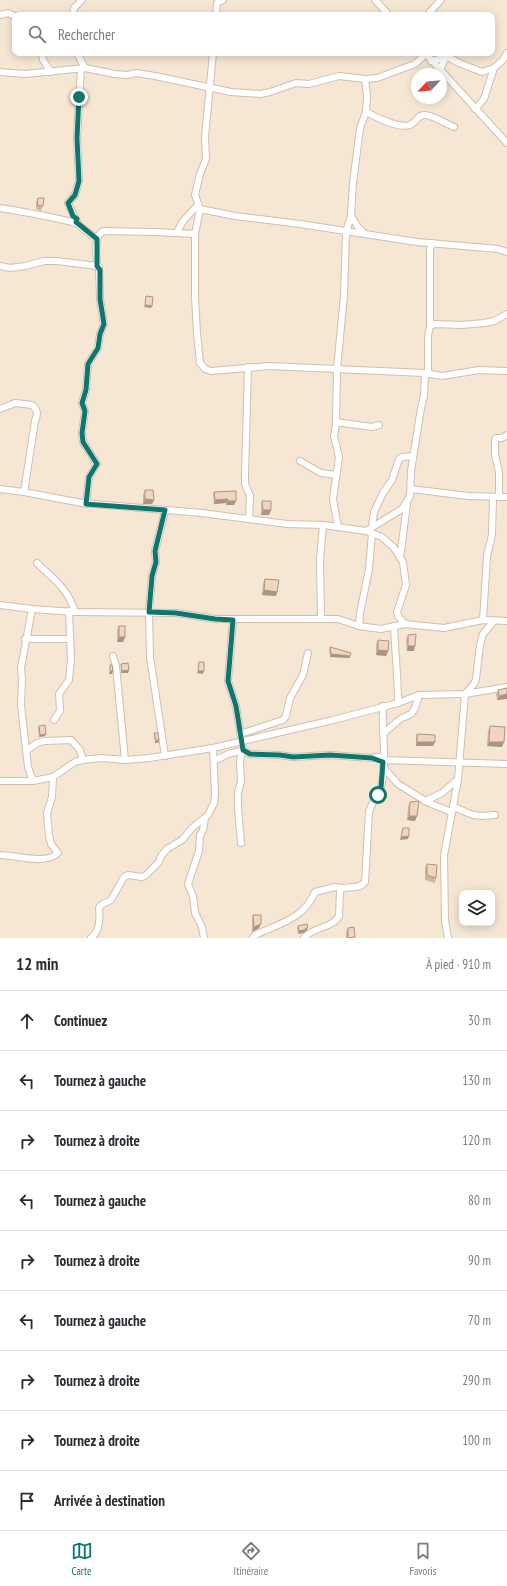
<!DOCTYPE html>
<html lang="fr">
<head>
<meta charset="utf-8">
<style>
	body { margin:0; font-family:"PT Sans Narrow",sans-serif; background:#f7f7f7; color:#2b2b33 }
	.controls { position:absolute; right:12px; bottom:12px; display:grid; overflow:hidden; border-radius:8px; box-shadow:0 2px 10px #0003 }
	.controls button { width:36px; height:36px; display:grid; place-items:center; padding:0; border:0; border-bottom:1px solid #e1e1e2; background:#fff; color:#2b2b33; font:20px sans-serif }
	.compass { position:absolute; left:411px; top:68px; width:36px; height:36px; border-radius:50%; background:#fff; box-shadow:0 2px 10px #0003; rotate:244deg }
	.stop { position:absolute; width:12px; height:12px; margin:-9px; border:3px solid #0f766e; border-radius:50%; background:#fff }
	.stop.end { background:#0f766e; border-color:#fff; box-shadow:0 1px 4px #0008 }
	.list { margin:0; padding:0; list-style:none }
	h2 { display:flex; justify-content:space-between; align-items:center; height:52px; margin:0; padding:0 16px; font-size:17px }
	h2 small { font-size:13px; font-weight:400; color:#7c7c81 }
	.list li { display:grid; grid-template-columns:26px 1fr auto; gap:12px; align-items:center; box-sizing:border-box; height:60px; padding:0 16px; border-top:1px solid #e1e1e2 }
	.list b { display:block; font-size:15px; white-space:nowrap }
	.list em { font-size:13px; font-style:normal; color:#7c7c81 }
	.icon { flex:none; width:22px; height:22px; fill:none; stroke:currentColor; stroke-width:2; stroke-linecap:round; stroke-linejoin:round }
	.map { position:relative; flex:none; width:507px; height:938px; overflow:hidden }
	.search { position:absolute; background:#fff; box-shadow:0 2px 10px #0003; left:12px; right:12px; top:12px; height:44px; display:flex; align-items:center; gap:10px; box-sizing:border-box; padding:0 14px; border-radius:8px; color:#7c7c81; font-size:15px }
	.sheet { height:592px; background:#fff }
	nav { display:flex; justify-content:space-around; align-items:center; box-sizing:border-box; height:56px; border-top:1px solid #e1e1e2; background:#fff; font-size:11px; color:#7c7c81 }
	nav a { display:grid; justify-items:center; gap:2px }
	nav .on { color:#0f766e }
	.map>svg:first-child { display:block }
</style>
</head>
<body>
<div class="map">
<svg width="507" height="938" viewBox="0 0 507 938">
	<rect width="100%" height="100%" fill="#fdf5e6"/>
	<path fill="#f5e7d4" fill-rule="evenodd" d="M0,0H507V938H0ZM15,15H492V53H15ZM417,74H441V98H417ZM462,893H492V923H462Z"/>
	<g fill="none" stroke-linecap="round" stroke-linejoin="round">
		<defs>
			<g id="minor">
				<path d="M375,0L389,15"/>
				<path d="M0,15L8,13L15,16"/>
				<path d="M73,15L74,8L82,0"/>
				<path d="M216,15L217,3L223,0"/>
				<path d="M427,15L441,0"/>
				<path d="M42,53L43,60L51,72"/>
				<path d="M77,53L85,68"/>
				<path d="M213,53L205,137L206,159L200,174L195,195L200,209L195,234V296L197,333L200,363L205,369L211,371L269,366L425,373L442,376L479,370L507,371"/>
				<path d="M425,53L507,143"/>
				<path d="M431,61L448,57L459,63L482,72L494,68"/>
				<path d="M440,70L444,60L452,53"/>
				<path d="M0,72L25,74L85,68L115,74L127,75L137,73L155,76L231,92L260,94L270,92L296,83L309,84L339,76L365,79L377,78L415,64L426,54"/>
				<path d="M475,109L484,99L494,68L503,60L507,53"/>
				<path d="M366,112C376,117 398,129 410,125C416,122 419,114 425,115C433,115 446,124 454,127"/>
				<path d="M0,208C25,212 50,216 75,223L77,222L68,203L75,195L79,181L77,138L81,68"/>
				<path d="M200,209L235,216L300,224L417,242L498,249L507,252"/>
				<path d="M351,216L358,227L365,234"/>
				<path d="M76,223L97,239"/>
				<path d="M177,232L183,221L197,206"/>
				<path d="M0,266L10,268L25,266L44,261H57L97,266L99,267L100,299L104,324L100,334L98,348L88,364L86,390L82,403L85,411L82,433L83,442L97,464L89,477L86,504"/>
				<path d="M97,266C97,256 93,237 103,231L155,232L195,234"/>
				<path d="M430,326V249L433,243"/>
				<path d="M248,367L245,475V484L250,496L249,519"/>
				<path d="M428,374V336L430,326L435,324L461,325L484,323L494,321L507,314"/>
				<path d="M0,409L15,403L32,405C38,410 38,414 35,421L24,492"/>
				<path d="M336,422L372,427L379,425"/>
				<path d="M300,461L321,473L336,475"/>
				<path d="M0,489L24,492L82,503L202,513L287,524L323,525L366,531L382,537L394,548L403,562L406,585L397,612L398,616L405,624"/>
				<path d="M411,489L468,496L507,497"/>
				<path d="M499,497V472L495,455V440L496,438H502L507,435"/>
				<path d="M165,511L155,551L156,562L152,576L149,612L150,657L165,756"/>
				<path d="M338,527L333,499L339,457L334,436L336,424L337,369L344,295L346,232L351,216L353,183L360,128L366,112L367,96L365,79"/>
				<path d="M372,527L374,512L383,493L392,480L399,459L402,457L413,456"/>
				<path d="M366,531L402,509L410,496L411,471L421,408L424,396L425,373"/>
				<path d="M400,558L407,504"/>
				<path d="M37,563C54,580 67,587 75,612"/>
				<path d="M0,605L32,609L75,612L177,613L215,619H338L359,626L381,629L405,624L444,628L483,620L507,621"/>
				<path d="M32,609L21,668L22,679L21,705L28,767L33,781"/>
				<path d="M321,619L320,559L323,525"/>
				<path d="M233,620L228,681L236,706L243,750L250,754L279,755L293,757L330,755L372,758L383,756"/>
				<path d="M483,620L487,556L492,535L493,497"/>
				<path d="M359,626L360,613L369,569L372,533"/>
				<path d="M394,626C395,652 398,677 398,703"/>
				<path d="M25,639H70"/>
				<path d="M113,656L116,666L125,760"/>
				<path d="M54,720L60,711L59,694L69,680L71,659L69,611"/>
				<path d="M384,733L400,719L411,714L415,708L419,695"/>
				<path d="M240,734L283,720L286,716L290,698L303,675L308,653"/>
				<path d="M26,751L37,743L44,741L71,740L80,750L83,760"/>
				<path d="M214,760C219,760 221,757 226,755C232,752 237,753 243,750"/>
				<path d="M383,760L507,764"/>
				<path d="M383,767L398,784L427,802L451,812"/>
				<path d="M0,781H33L53,777L75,762L83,760L101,758L125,760L149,758L213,748L333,720L398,703L419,695L465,694L507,687"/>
				<path d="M425,801L442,793L458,779"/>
				<path d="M454,807L473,815L482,816L495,815"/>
				<path d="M241,843C240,827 237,810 238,793C239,789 240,785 241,781C241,769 238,761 243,750"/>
				<path d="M0,855C15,855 46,865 58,853L51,844L49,836L47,813L52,797L53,777"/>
				<path d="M91,938C100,932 100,918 99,908L101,905L111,900L124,877L128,875L142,877L146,875L159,862L161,856L167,849L182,840L192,828L208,815L214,803L215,794L213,748"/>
				<path d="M204,938L202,927L195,913L193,896L188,884L199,851L200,835L203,830L205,818"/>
				<path d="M253,938L255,935C280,923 304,919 315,892L335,887L343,888"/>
				<path d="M304,938C314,926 332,929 339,916L340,891L343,888C350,887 360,889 365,882L369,812C371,803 378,797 381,787C388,761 381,733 383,706"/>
				<path d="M448,938L445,920L444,856L458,779L465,694L474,684L476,679L480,645L483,634L495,620"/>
			</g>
		</defs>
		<use href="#minor" stroke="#d1bfae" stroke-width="8"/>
		<use href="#minor" stroke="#fff" stroke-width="6"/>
	</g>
	<g fill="#d1b6a2">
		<path d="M38,198L43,206L41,211L36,209V202Z"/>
		<path d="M145,490L154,500L152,504H143V495Z"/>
		<path d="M236,491L234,505H226V503L214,504L213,495L214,492Z"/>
		<path d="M262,501L269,515H261V505Z"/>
		<path d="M265,579L277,592L276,596L262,595L263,583Z"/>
		<path d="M119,626L125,637L123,642H117V630Z"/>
		<path d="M408,635L414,651H407L406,640Z"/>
		<path d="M378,640L388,651L386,656L376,655V644Z"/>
		<path d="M330,647L350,656V658L330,657L329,650Z"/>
		<path d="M121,664L128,673H121Z"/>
		<path d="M507,688V699L497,700L496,694L498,690Z"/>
		<path d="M39,726L46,734L45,736L39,737L38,728Z"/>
		<path d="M490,726L502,747L487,746L488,731Z"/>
		<path d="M154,733L159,740L158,743H155L154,736Z"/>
		<path d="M417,734L433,746H416V738Z"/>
		<path d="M410,802L415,821L407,820L408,807Z"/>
		<path d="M427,864L436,878L435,883L425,880V868Z"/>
		<path d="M253,915L259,928L252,932V920Z"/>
		<path d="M298,926L307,930L303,933L298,934L297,928Z"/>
		<path d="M348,928L354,938H346V932Z"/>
	</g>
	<g fill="#aa9484">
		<path d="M145,305L152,306L151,308L144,307Z"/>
		<path d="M145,499L154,500L152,504H143Z"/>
		<path d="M228,499L226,503L214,504L215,500Z"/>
		<path d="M228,501H236L234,505H226Z"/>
		<path d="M263,510H271L269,515H261Z"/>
		<path d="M264,590L277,592L276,596L262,595Z"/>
		<path d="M119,637H125L123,642H117Z"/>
		<path d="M408,646H415L414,651H407Z"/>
		<path d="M378,650L388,651L386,656L376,655Z"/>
		<path d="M331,654L350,656V658L330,657Z"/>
		<path d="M129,670L128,673H121L122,671Z"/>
		<path d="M110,671H113L112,674H109Z"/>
		<path d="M198,671H204L203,674L197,673Z"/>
		<path d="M507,694V699L497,700L499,696Z"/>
		<path d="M46,734L45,736L39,737L40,735Z"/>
		<path d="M159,740L158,743H155L156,741Z"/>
		<path d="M417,742H435L433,746H416Z"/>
		<path d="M489,742H504L502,747L487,746Z"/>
		<path d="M409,816H417L415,821L407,820Z"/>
		<path d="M409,836L408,839L400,840L401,837Z"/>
		<path d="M261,924L259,928L252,932L254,927Z"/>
		<path d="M308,927L307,930L303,933L298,934L299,931Z"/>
	</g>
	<g fill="#f3d4bc" stroke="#aa9484">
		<path d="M38,198H44L43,206L37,205Z"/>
		<path d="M146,296L153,297L152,306L145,305Z"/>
		<path d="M145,490H153L154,500L145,499Z"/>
		<path d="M236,491V501H228V499L215,500L214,492Z"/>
		<path d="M262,501H271V510H263Z"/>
		<path d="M265,579L279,580L277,592L264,590Z"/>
		<rect x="119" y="626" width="6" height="11"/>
		<path d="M416,634L415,646H408V635Z"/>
		<path d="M378,640L389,641L388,651L378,650Z"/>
		<path d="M330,647L351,653L350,656L331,654Z"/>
		<path d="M199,662H204V671H198Z"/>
		<path d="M128,663L129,670L122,671L121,664Z"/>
		<path d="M110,665H112L113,671H110Z"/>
		<path d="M507,688V694L499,696L498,690Z"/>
		<path d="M45,725L46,734L40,735L39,726Z"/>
		<path d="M490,726L505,727L504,742H489Z"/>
		<path d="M154,733H158L159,740L156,741Z"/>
		<path d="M417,734L435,735V742H417Z"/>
		<path d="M419,801L417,816H409L410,802Z"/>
		<path d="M403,828H409V836L401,837Z"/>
		<path d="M427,864L437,865L436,878L427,875Z"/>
		<path d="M253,915H261V924L254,927Z"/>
		<path d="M307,924L308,927L304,930L299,931L298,926Z"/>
		<path d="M354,927L355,937L348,938V928Z"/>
	</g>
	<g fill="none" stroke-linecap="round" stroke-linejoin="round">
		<path stroke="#0f766e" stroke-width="5" d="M79,97L77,138L79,181L75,195L68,203L73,216L77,219L76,222L97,239V266L100,270V299L104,324L100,334L98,348L88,364L86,390L82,403L85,411L82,433L83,442L97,464L89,477L86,504L165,510L155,551L156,562L152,576L149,612L176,613L215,619L233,620L228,681L236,706L243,750L250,754L280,755L293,757L330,755L372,758L383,762L381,788L378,795"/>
	</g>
</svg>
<div class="controls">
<button><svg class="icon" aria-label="layers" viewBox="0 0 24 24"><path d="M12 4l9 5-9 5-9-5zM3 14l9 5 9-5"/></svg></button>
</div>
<svg class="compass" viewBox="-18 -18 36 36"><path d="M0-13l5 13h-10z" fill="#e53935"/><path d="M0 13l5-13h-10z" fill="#7c7c81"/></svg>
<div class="stop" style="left:378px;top:795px"></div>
<div class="stop end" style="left:79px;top:97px"></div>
<div class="search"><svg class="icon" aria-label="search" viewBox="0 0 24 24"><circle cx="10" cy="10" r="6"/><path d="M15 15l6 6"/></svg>Rechercher</div>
</div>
<section class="sheet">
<h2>12 min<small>À pied · 910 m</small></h2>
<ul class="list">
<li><svg class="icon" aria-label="ahead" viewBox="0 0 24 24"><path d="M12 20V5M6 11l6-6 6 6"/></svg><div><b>Continuez</b></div><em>30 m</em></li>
<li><svg class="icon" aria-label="left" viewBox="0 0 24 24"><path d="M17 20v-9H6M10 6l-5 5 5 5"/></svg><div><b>Tournez à gauche</b></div><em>130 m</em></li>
<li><svg class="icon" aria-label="right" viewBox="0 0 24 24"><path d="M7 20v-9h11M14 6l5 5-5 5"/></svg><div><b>Tournez à droite</b></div><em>120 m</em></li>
<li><svg class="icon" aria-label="left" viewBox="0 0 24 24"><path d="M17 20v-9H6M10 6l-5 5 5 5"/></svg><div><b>Tournez à gauche</b></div><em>80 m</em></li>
<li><svg class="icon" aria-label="right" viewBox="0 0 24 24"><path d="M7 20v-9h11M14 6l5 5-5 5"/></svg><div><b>Tournez à droite</b></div><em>90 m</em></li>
<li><svg class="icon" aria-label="left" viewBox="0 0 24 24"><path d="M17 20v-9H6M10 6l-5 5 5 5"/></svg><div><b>Tournez à gauche</b></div><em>70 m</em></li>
<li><svg class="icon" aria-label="right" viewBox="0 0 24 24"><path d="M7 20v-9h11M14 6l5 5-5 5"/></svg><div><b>Tournez à droite</b></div><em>290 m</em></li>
<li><svg class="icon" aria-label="right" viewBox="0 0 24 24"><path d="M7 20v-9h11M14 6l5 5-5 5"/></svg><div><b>Tournez à droite</b></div><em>100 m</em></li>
<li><svg class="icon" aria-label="arrive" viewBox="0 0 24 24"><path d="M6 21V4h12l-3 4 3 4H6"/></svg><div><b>Arrivée à destination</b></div></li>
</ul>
</section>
<nav>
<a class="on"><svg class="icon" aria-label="map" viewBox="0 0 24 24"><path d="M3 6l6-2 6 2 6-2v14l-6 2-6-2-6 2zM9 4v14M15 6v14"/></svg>Carte</a>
<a><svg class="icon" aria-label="directions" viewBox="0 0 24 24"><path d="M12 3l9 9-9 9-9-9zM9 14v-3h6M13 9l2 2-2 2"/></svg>Itinéraire</a>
<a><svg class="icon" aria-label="saved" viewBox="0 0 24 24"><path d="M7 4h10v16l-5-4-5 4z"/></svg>Favoris</a>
</nav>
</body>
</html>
